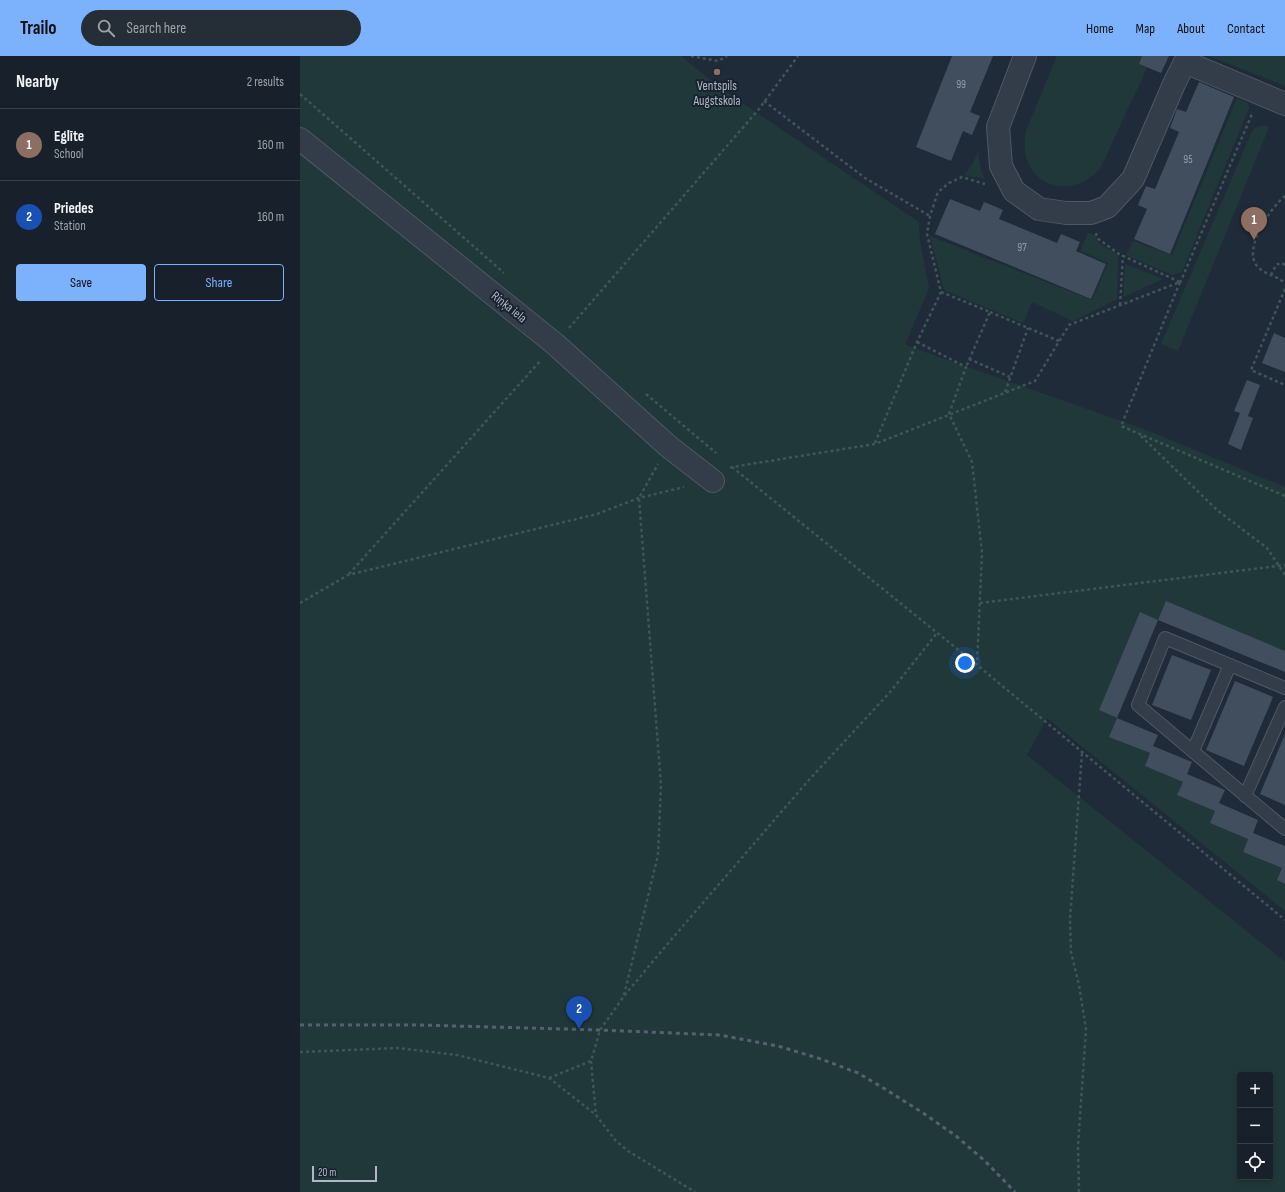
<!DOCTYPE html>
<html lang="en">
<head>
<meta charset="utf-8">
<style>
	body { margin:0; font-family:"Sofia Sans Condensed",sans-serif; background:#252d37; color:#f1f3f6 }
	.controls { position:absolute; right:12px; bottom:12px; display:grid; overflow:hidden; border-radius:4px; box-shadow:0 2px 6px #0003 }
	.controls button { width:36px; height:36px; display:grid; place-items:center; padding:0; border:0; border-bottom:1px solid #363e47; background:#18202b; color:#f1f3f6; font:20px sans-serif }
	.scale { position:absolute; left:12px; bottom:10px; width:65px; box-sizing:border-box; padding-left:4px; border:2px solid #aeb8c6; border-top:0; font-size:11px; line-height:14px; white-space:nowrap; color:#aeb8c6; -webkit-text-stroke:3px #19222e; paint-order:stroke }
	.you { position:absolute; left:665px; top:607px; width:14px; height:14px; margin:-10px; border:3px solid #fff; border-radius:50%; background:#1a73e8; box-shadow:0 0 0 6px #1a73e833 }
	.badge { display:grid; place-items:center; width:26px; height:26px; border-radius:50%; background:#7cb1fc; color:#fff; font-size:13px; font-weight:700 }
	.pin { position:absolute; translate:-50% -33px; filter:drop-shadow(0 1px 2px #0008) }
	.pin::after { content:''; position:absolute; top:21px; width:14px; height:12px; background:inherit; clip-path:polygon(0 0,100% 0,50% 100%) }
	.list { margin:0; padding:0; list-style:none }
	h2 { display:flex; justify-content:space-between; align-items:center; height:52px; margin:0; padding:0 16px; font-size:17px }
	h2 small { font-size:13px; font-weight:400; color:#9fa3a9 }
	.list li { display:grid; grid-template-columns:26px 1fr auto; gap:12px; align-items:center; box-sizing:border-box; height:72px; padding:0 16px; border-top:1px solid #363e47 }
	.list b { display:block; font-size:15px; white-space:nowrap }
	.list p { margin:0; font-size:13px; white-space:nowrap; color:#9fa3a9 }
	.list em { font-size:13px; font-style:normal; color:#9fa3a9 }
	.actions { display:flex; gap:8px; padding:12px 16px }
	.actions a { flex:1; padding:9px 0; border:1px solid #7cb1fc; border-radius:4px; text-align:center; font-size:14px; color:#7cb1fc }
	.actions .main { background:#7cb1fc; color:#111 }
	.icon { flex:none; width:22px; height:22px; fill:none; stroke:currentColor; stroke-width:2; stroke-linecap:round; stroke-linejoin:round }
	.map { position:relative; flex:none; width:985px; height:1136px; overflow:hidden }
	header { display:flex; align-items:center; gap:24px; box-sizing:border-box; height:56px; padding:0 20px; background:#7cb1fc; color:#111 }
	header strong { font-size:19px }
	nav { display:flex; gap:22px; margin-inline-start:auto; font-size:14px }
	.search { width:280px; height:36px; background:#252d37; display:flex; align-items:center; gap:10px; box-sizing:border-box; padding:0 14px; border-radius:22px; color:#9fa3a9; font-size:15px }
	main { display:flex }
	aside { flex:1; background:#18202b }
	.map>svg:first-child { display:block }
</style>
</head>
<body>
<header>
<strong>Trailo</strong>
<div class="search"><svg class="icon" aria-label="search" viewBox="0 0 24 24"><circle cx="10" cy="10" r="6"/><path d="M15 15l6 6"/></svg>Search here</div>
<nav><a>Home</a><a>Map</a><a>About</a><a>Contact</a></nav>
</header>
<main>
<aside>
<h2>Nearby<small>2 results</small></h2>
<ul class="list">
<li><span class="badge" style="background:#8d6e63">1</span><div><b>Eglīte</b><p>School</p></div><em>160 m</em></li>
<li><span class="badge" style="background:#1a4fb4">2</span><div><b>Priedes</b><p>Station</p></div><em>160 m</em></li>
</ul>
<div class="actions"><a class="main">Save</a><a>Share</a></div>
</aside>
<div class="map">
<svg width="985" height="1136" viewBox="0 0 985 1136">
	<rect width="100%" height="100%" fill="#202b39"/>
	<g fill="#21383a" fill-rule="evenodd">
		<path d="M0,0H381L420,32L619,166L620,185L629,232L605,289L844,373L985,431V595L866,546L858,564L840,557L799,654L817,662L810,681L850,697L845,710L883,726L878,738L915,755L910,767L948,783L943,796L982,812L977,824L985,828V855L747,662L727,699L985,906V1136H0ZM940,1019H970V1121H940Z"/>
		<path d="M757,0H842L839,8L847,12L800,113C765,151 713,122 727,72Z"/>
		<path d="M909,0H985V30Z"/>
		<path d="M937,42L948,47L949,52L882,216L872,219L826,199L833,185L872,199Z"/>
		<path d="M963,69L969,71L878,295L861,288L953,73Z"/>
		<path d="M678,96L681,115L685,123L664,119L672,109Z"/>
		<path d="M788,177L795,179L799,187L818,199L817,243L773,265L732,246L723,267L644,234L630,180L792,244L808,207L780,195Z"/>
		<path d="M825,208L863,223L823,241Z"/>
	</g>
	<g fill="#404e5e">
		<path d="M652,0H693L670,56L680,60L672,79L663,75L651,105L616,91Z"/>
		<path d="M842,0H869L861,17L839,8Z"/>
		<path d="M899,26L934,41L870,198L834,183L847,153L838,149L846,130L855,133L879,76L870,72L873,64L877,53L886,56Z"/>
		<path d="M650,143L680,155L684,146L694,150L703,154L699,163L757,187L761,178L780,186L776,195L806,208L791,243L635,178Z"/>
		<path d="M974,277L985,282V316L962,307Z"/>
		<path d="M947,324L960,329L948,360L953,362L941,394L928,388L940,357L934,355Z"/>
		<path d="M866,545L985,595V616L858,564Z"/>
		<path d="M840,556L858,564L817,662L799,654Z"/>
		<path d="M872,599L911,614L891,664L852,649Z"/>
		<path d="M935,625L973,641L944,710L906,694Z"/>
		<path d="M817,662L858,679L853,690L892,706L887,718L925,734L919,747L958,764L953,777L985,790V828L977,824L982,812L943,796L948,783L910,767L915,755L877,739L883,726L845,710L850,697L809,681Z"/>
		<path d="M985,678V749L960,738Z"/>
	</g>
	<g fill="none" stroke-linecap="round" stroke-linejoin="round">
		<defs>
			<g id="service">
				<path d="M985,632L865,582L838,649L985,773"/>
				<path d="M893,695L930,609"/>
				<path d="M945,740L985,651"/>
			</g>
			<g id="minor">
				<path d="M725,0L698,71L701,110L714,135L739,153L766,157H791L807,151L833,123L874,28L885,6L985,48"/>
				<path d="M0,83L255,288L368,390L413,425"/>
			</g>
		</defs>
		<use href="#service" stroke="#4e5864" stroke-width="14"/>
		<use href="#minor" stroke="#4e5864" stroke-width="24"/>
		<g stroke="#3f5557" stroke-width="2.5" stroke-dasharray="3 3" stroke-linecap="butt">
			<path d="M391,0L418,5L427,0"/>
			<path d="M0,38L204,217"/>
			<path d="M464,45L565,122L630,160"/>
			<path d="M985,140C971,151 940,196 959,212C966,219 979,220 985,228"/>
			<path d="M796,177L797,182L819,198L880,226"/>
			<path d="M971,219L976,209L981,207L985,209"/>
			<path d="M880,227L952,58"/>
			<path d="M985,233L951,314L985,329"/>
			<path d="M641,236L690,256L666,311"/>
			<path d="M820,249L823,199"/>
			<path d="M690,256L759,285"/>
			<path d="M269,272L459,53L498,0"/>
			<path d="M617,286L666,311L649,358L672,406L682,497L677,609"/>
			<path d="M669,303L710,321"/>
			<path d="M705,336L728,272"/>
			<path d="M346,338L416,397"/>
			<path d="M841,380L917,454L967,492L985,519"/>
			<path d="M575,387L617,286L641,236L627,178L630,160L638,136L649,127L662,121L685,128"/>
			<path d="M432,411L677,609L985,864"/>
			<path d="M430,412L432,411L575,388L735,325L769,269L880,226L821,370L985,440"/>
			<path d="M49,518L241,304"/>
			<path d="M0,547L48,519L297,458L339,442L384,431"/>
			<path d="M680,547L985,509"/>
			<path d="M324,939L358,799L361,729L339,442L358,408"/>
			<path d="M0,996L98,992L157,999L249,1022L296,1059L316,1085L328,1095L395,1136"/>
			<path d="M291,1005L296,1059"/>
			<path d="M249,1022L291,1005L300,974L324,940L370,885L508,725L591,635L637,577"/>
			<path d="M779,1136L778,1090L786,973L779,929L771,896L770,863L782,697"/>
		</g>
		<use href="#service" stroke="#333d49" stroke-width="12"/>
		<use href="#minor" stroke="#333d49" stroke-width="22"/>
		<path stroke="#556171" stroke-width="3" stroke-dasharray="4 4" stroke-linecap="butt" d="M0,969H119L300,974L420,979L478,990L521,1003L558,1017L585,1033L623,1057L656,1080L685,1105L715,1136"/>
	</g>
	<circle fill="#8d6e63" stroke="#19222e" stroke-width="1.5" cx="417" cy="16" r="4"/>
	<g text-anchor="middle" dominant-baseline="central" stroke-width="4" stroke-linejoin="round" paint-order="stroke">
		<g font-size="11" fill="#929eac">
			<text x="661" y="28">99</text>
			<text x="888" y="103">95</text>
			<text x="722" y="191">97</text>
		</g>
		<g font-size="13" fill="#aeb8c6" stroke="#19222e">
			<text x="417" y="30">Ventspils<tspan x="417" dy="15">Augstskola</tspan></text>
		</g>
		<g font-size="13" fill="#aeb8c6" stroke="#19222e">
			<text transform="translate(209 251) rotate(39)">Riņķa iela</text>
		</g>
	</g>
</svg>
<div class="controls">
<button>+</button>
<button>−</button>
<button><svg class="icon" aria-label="locate" viewBox="0 0 24 24"><circle cx="12" cy="12" r="6"/><path d="M12 2v4M12 18v4M2 12h4M18 12h4"/></svg></button>
</div>
<div class="scale">20 m</div>
<div class="you"></div>
<div class="pin badge" style="left:954px;top:184px;background:#8d6e63">1</div>
<div class="pin badge" style="left:279px;top:973px;background:#1a4fb4">2</div>
</div>
</main>
</body>
</html>
